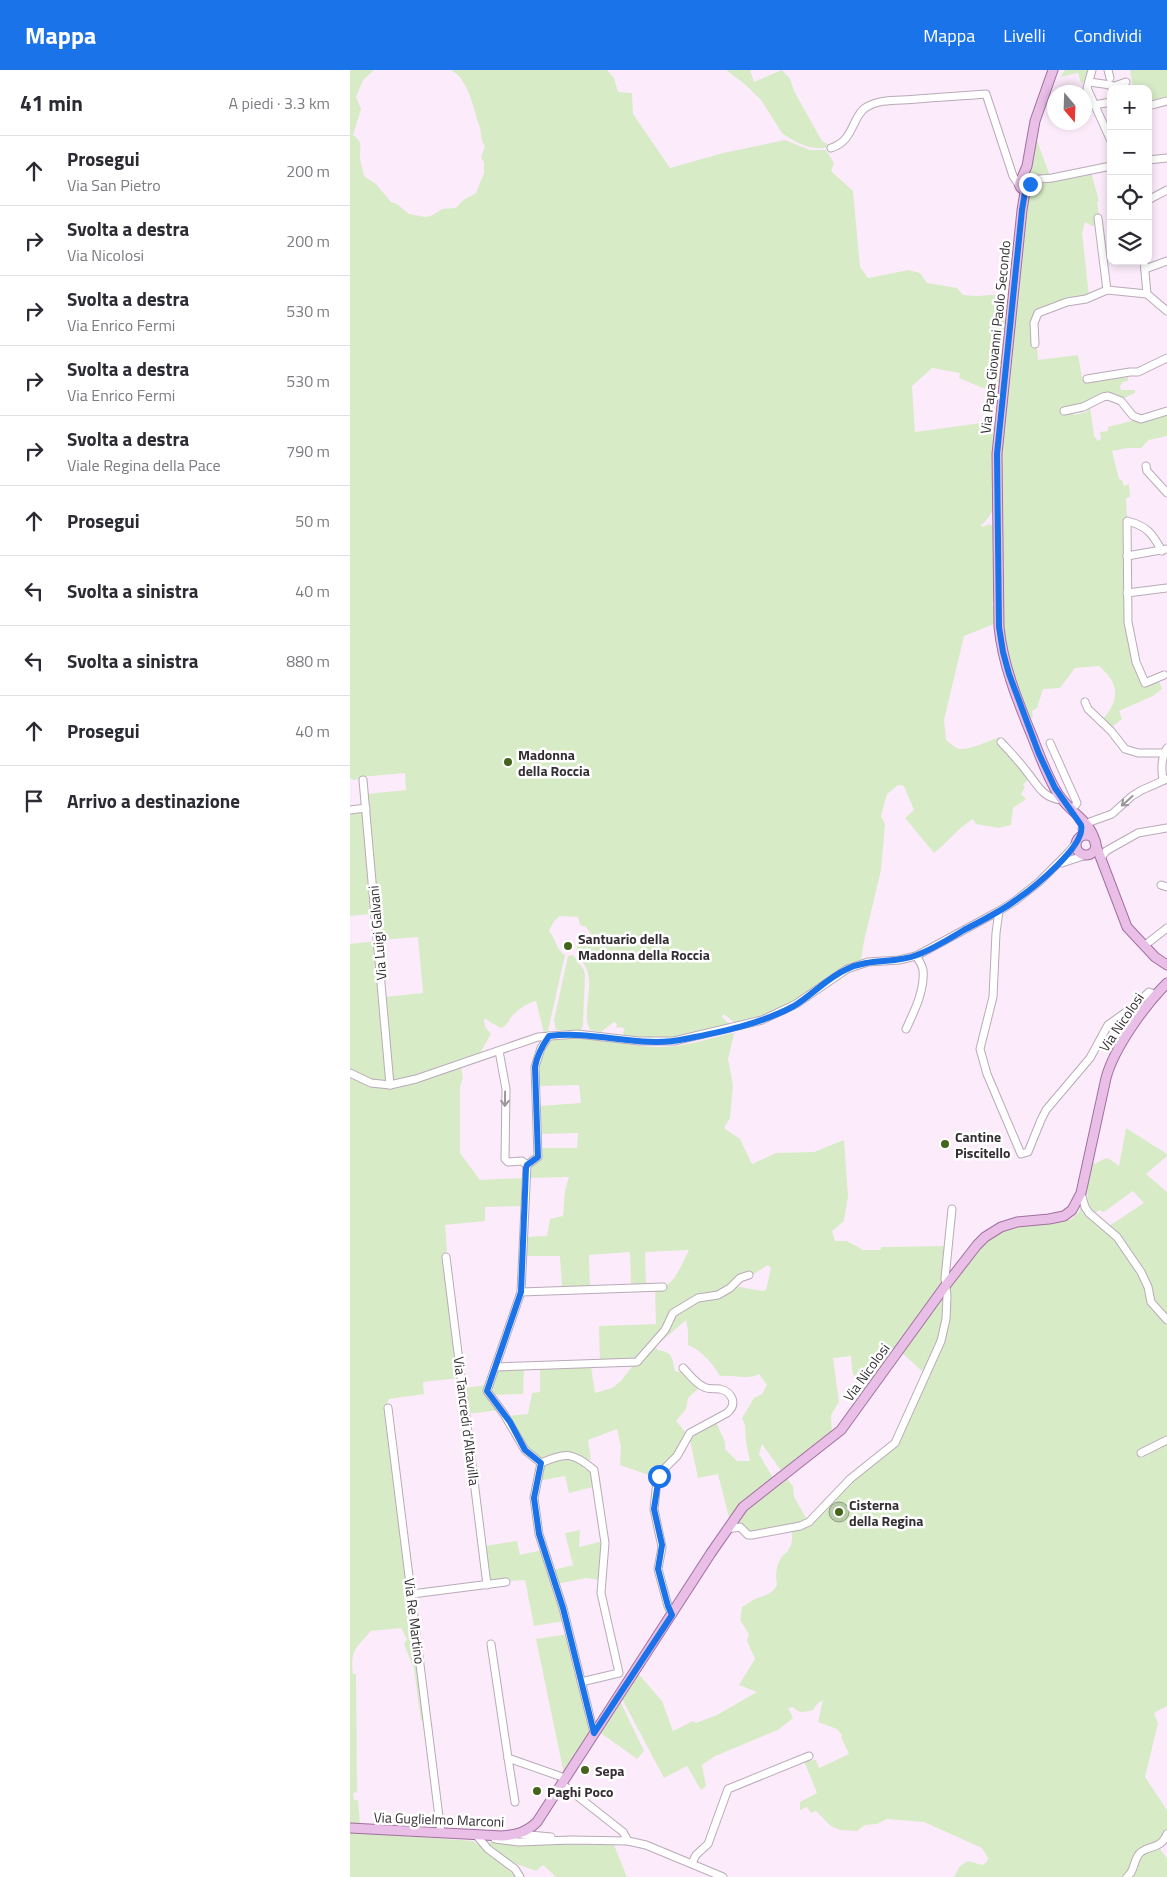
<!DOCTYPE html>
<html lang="it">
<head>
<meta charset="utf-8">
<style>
	body { margin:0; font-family:"Titillium Web",sans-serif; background:#f7f7f7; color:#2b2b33 }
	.controls { position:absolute; right:15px; top:15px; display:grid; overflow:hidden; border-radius:10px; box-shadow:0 2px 8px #0003 }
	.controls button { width:45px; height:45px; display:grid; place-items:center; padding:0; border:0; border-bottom:1px solid #e1e1e2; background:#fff; color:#2b2b33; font:25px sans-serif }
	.compass { position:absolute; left:697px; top:15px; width:45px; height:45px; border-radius:50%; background:#fff; box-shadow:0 2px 8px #0003; rotate:161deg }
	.stop { position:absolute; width:15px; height:15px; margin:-11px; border:4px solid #1a73e8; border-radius:50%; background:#fff }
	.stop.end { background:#1a73e8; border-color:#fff; box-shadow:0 1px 5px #0008 }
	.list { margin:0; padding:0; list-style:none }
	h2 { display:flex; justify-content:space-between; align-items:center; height:65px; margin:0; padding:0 20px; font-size:21px }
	h2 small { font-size:16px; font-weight:400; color:#7c7c81 }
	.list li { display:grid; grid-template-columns:32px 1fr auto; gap:15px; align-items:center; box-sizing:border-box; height:70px; padding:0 20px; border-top:1px solid #e1e1e2 }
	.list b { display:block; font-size:19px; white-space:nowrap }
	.list p { margin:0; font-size:16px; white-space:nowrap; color:#7c7c81 }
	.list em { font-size:16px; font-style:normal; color:#7c7c81 }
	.icon { flex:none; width:28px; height:28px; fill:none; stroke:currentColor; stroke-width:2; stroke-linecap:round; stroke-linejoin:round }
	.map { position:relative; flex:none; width:817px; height:1807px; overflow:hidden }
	header { display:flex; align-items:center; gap:30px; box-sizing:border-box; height:70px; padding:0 25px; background:#1a73e8; color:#fff }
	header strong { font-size:24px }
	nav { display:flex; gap:28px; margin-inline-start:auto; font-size:18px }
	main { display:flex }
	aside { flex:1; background:#fff }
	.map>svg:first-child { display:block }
</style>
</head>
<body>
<header>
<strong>Mappa</strong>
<nav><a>Mappa</a><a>Livelli</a><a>Condividi</a></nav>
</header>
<main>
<aside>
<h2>41 min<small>A piedi · 3.3 km</small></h2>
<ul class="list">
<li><svg class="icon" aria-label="ahead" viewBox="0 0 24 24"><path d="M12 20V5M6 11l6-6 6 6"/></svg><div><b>Prosegui</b><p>Via San Pietro</p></div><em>200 m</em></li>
<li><svg class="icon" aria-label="right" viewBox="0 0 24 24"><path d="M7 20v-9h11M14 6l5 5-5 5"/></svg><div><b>Svolta a destra</b><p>Via Nicolosi</p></div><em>200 m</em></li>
<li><svg class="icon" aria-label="right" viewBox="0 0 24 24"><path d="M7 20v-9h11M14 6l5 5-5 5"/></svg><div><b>Svolta a destra</b><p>Via Enrico Fermi</p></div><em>530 m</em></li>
<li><svg class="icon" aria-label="right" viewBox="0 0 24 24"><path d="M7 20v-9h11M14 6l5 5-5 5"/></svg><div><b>Svolta a destra</b><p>Via Enrico Fermi</p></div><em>530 m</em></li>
<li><svg class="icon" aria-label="right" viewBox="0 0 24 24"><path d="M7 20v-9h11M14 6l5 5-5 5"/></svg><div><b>Svolta a destra</b><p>Viale Regina della Pace</p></div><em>790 m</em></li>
<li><svg class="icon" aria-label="ahead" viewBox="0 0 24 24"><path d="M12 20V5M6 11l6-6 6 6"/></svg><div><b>Prosegui</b></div><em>50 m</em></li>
<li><svg class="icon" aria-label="left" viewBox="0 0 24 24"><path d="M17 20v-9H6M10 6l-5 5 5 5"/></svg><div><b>Svolta a sinistra</b></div><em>40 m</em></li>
<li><svg class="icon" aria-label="left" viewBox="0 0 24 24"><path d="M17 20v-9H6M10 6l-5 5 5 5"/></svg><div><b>Svolta a sinistra</b></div><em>880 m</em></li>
<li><svg class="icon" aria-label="ahead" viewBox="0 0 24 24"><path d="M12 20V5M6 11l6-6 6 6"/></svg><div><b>Prosegui</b></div><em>40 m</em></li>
<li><svg class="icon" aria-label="arrive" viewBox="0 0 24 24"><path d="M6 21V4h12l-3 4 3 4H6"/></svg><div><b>Arrivo a destinazione</b></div></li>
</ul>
</aside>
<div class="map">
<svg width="817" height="1807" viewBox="0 0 817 1807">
	<rect width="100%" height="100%" fill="#fcecfb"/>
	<g fill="#d8ebc7">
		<path d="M0,0H24L13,10L6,27L11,39L3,65C13,72 10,75 10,86C10,92 13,99 14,106L26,114L41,132L47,134L59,144L76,147L83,145L92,139L106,138L112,131L126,123L134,103V92L131,88L135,76C130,70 132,65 130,58C123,39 120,11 101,0H257L264,8L268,22L282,23L283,44L320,98L373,83L435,70L460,80H476L484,93L481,101L503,121L510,197L518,208L559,200L570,203L577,213L607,218L613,225L627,226L656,224C655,229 659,232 659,238L656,241L658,248L653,297L650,303L652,305L651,319L649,321L630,317L609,308L610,303L582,298L562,316L565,362L646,351L643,363L644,380L642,382L644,389V416L641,419C642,421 643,423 644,426C647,436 639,449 631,455L632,457L640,454L644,458V479L642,486L644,488V528L642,535L644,537V554L614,566L594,650L596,670C600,673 605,678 610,679C623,679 638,671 650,667L649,672L679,708L673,715L675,717L671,724L676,729L663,738L661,755L648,758L626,754L623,749C609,757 598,772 584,783L555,748L564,740L554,716L548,715L537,724L531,746L535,754L531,800L514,871L511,890C486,897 468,916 446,930C428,942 406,947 385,953L374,944L372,947L379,954L315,969L274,967L273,962L275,960L272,957L266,958L267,954L264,952L251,962L240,960C231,942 244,920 237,900C235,894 229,888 226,883L228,871H237L243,867L236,857L230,855L228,847L210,846L204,851L199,861C206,869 206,880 215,885L198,961L194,963L186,931C177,933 169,939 162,946C158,951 158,955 151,958L140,952L135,948L134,950L135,957L141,964L130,983L45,1012L41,1009L35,927L73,923L68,867L30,870L16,724L56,720L55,703L11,707V709L3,710L0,708Z"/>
		<path d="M376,0H400L404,12L432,0L440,9L444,21L472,71L481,76C465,83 445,73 432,63L411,30L396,15Z"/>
		<path d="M715,0H740L737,11L731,13L728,3L710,7Z"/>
		<path d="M780,0H817V29L798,34V19H783Z"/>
		<path d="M685,65L700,106H682L679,100L682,99L680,91Z"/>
		<path d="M741,102L749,131L747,132L749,145L747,155L742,156L735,152L732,163L739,226L686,241L681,250L683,277H687L688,290L728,285L733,312L778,303V311L773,312L770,316L771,320H785V323L772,329L767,326L710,340L714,344L722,342L724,345L736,342L740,337L744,366L748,371L751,369L750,362L758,361V357L817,342V366L799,370L791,378H778L762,381L769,409L772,410L774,416L779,414L780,427L776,428L777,447L773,448L775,552L780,581L793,617L809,611L812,619L803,626L769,641L772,649L762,657L752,650C770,630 770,614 749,596L725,598L710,618L693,619L687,638L682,641L683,647L679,649L657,585L653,563L652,501L654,500V493L652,492L650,389L678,124C685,111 726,106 741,102Z"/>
		<path d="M0,741H10L15,745L23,841L21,844L0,846Z"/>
		<path d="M25,871L36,1011L18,1009L0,1000V874Z"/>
		<path d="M223,885L234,900L235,905L233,955L231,960H206L204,950L218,886Z"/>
		<path d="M382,963L384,964L378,989L383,1015L380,1048L374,1058L390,1069L402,1094L426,1083L464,1082L494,1070L498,1126L494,1151L482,1161L485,1171H497L513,1180H530L532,1177L597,1176L593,1214L512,1327L510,1325L502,1300L501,1286L483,1288L489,1332L481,1345L482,1363L452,1387L445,1388L444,1393L432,1402L412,1374L409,1384L423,1408L393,1433L380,1451L368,1404L348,1408L340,1370L344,1364L366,1352L375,1372V1379L387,1391H400L396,1373L395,1355L392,1348L404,1328L412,1324L417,1315L409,1304C399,1310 383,1305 370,1306C363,1294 351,1280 338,1275V1261L336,1250L305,1277L308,1280C323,1282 322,1288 325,1301L335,1303L350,1317L338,1328L336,1339L326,1351L337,1364L325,1385L304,1407L270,1395L271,1377L267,1359L238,1370L241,1390L211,1384L191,1389L174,1377L158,1346L178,1344L182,1323L190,1322V1297L241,1296L245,1323L262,1318L271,1311L284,1294L291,1291L312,1266L324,1244L348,1229L370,1225L385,1216L412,1221L416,1220L421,1198L418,1195L404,1204H393L373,1221L363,1225L344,1228L335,1236L323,1242L311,1265L288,1290L250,1291L249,1256L306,1254L305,1219C324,1219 331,1195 339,1180L295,1182L296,1215L281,1216L280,1182L239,1185L240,1217L212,1218L210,1186H175V1167L197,1166L200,1149L213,1146L215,1120L219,1107L178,1108L180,1096L189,1091L191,1078H227L228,1063L189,1064L188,1036L231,1033L229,1015L188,1016C187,998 189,985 199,970C236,963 270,976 306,977C332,978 358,969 382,963Z"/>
		<path d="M111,997L113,1008L110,1017V1083L130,1110L173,1108L172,1136L135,1137V1151L95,1155L97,1181L94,1183V1191L109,1308L73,1312L74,1324L39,1329L34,1340L74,1650L71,1651L64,1599L54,1574L57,1569L51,1558L21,1561C6,1578 0,1580 3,1604H6L7,1722L3,1723L4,1730H8L10,1754L0,1753V1007C40,1029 72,1011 111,997Z"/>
		<path d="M776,1058L817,1084V1086L796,1104L817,1122V1247L802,1232L800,1217L759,1156L794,1133L783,1121L754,1142L749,1140L744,1144C732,1127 739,1110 743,1091L745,1094C759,1086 757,1087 769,1096Z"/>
		<path d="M732,1134L767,1168L781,1190L817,1255V1368L791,1380L788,1384L792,1388L794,1387V1384L817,1373V1636L804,1643L808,1653L795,1707L817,1740V1761L814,1769L784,1792L774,1807H604L610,1796L618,1791L632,1795L637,1792L638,1788L632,1778L574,1752L537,1749L527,1754L515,1755L507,1761L490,1760L481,1756L466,1741L461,1743L457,1737L450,1740V1732L467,1723L454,1691L466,1690L469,1698L499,1684L491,1667L492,1665L487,1659L468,1652L473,1630L466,1635L463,1640C455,1642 448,1644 443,1637L438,1638L443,1648L428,1660L365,1686L352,1695L356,1716L351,1720L337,1696L314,1708L271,1627L287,1602L312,1631L323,1661L343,1651L346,1653L367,1645L407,1622L389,1615L405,1589L397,1571L399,1564L390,1550L392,1537C396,1535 399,1532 403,1530C413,1525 421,1526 427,1515C425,1505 426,1496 431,1488C433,1484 438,1482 439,1479C443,1473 442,1466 442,1459L453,1457L499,1414L544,1375L597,1257L600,1242V1218L634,1173L660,1158L683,1153H705L720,1150L729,1142Z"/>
		<path d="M592,1225L595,1227C593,1257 586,1275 574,1303L551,1282Z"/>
		<path d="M174,1299L173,1324L141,1325L140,1317L147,1300Z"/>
		<path d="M136,1315L149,1340L118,1344L115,1318Z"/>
		<path d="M217,1387L231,1393L234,1399L241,1401L244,1411L243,1417L219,1423L215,1406L188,1411L194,1395Z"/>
		<path d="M435,1406L443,1416L444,1427L458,1451L403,1464L381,1457L396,1438Z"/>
		<path d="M230,1460L229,1477L253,1471L250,1510L236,1508L207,1514L203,1500L223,1495L215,1463Z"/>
		<path d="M167,1471L170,1485L192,1480L214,1551L184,1556L175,1510L139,1512L138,1502L140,1501V1498H137L135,1476Z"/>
		<path d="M218,1564L241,1661L214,1704L186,1569Z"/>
		<path d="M269,1629L294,1681L287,1689L248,1661Z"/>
		<path d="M0,1762L123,1771L152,1793L166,1807H0Z"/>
		<path d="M139,1772L264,1775L277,1807H206L193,1795L186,1801C171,1795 145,1790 139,1772Z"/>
		<path d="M810,1779L817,1788V1807H780L785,1802L788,1788L797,1782Z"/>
	</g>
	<circle fill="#b7cca6" stroke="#909d84" cx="489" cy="1442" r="10"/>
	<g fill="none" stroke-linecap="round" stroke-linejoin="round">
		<defs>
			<g id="minor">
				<path d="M742,0L737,18L761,71"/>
				<path d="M758,0L760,8"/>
				<path d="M739,12L761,15L762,19"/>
				<path d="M762,17L776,12"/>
				<path d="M744,35L761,32"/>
				<path d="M798,36L817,31"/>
				<path d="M481,78C504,71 502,47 515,38C530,28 550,31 567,29C590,27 613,26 636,24L663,106L669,115"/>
				<path d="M798,90L817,88"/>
				<path d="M678,110L702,108L761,96"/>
				<path d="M798,130L817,120"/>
				<path d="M748,148L757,220"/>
				<path d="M794,191L797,224L817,241"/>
				<path d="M795,199L817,191"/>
				<path d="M685,274L684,253L688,243L717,232L736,229L757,220L797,224"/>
				<path d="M737,309L780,302H788L817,288"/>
				<path d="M714,341L733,337L753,327L758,326L771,331L783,346L791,349L817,341"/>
				<path d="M796,396L797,401L817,423"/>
				<path d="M812,481C802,463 797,456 777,451L778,552L786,592L795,613L814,605"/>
				<path d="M777,486L817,479"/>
				<path d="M777,523L817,518"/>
				<path d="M735,632L738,639L761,661L775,679L788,683H814"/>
				<path d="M651,672C660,682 669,691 677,702C688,715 692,728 712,730"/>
				<path d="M700,673L727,733L722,740"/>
				<path d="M13,710L40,1015"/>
				<path d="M813,710C811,699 811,688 817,678"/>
				<path d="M0,740L16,738"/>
				<path d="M732,759L737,753L762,744L782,726L792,720L817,709"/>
				<path d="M751,788L756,781L788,763L817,758"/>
				<path d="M712,793L736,785"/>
				<path d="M811,815L817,817"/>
				<path d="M649,841L646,863L643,927L630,979L637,1004L671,1084L678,1082L691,1050L696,1040L740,988L758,955L783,937L799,922L806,925"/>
				<path d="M794,876L817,858"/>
				<path d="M556,959C564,942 575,920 573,900C572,895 569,890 566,886"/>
				<path d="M149,981L156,1019L155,1089L158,1092L172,1091L177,1095"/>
				<path d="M0,1003L21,1013L40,1015L66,1009L188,967L227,964L289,971H324L412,950L446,934L497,899L518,892L549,890L566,886L649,841L665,831L689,812L718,783L726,773"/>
				<path d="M177,1095L171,1222L137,1321L154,1344L175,1380L191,1393L184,1428L189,1464L213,1538L244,1663"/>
				<path d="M177,1095L188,1087L185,997L191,978L199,966"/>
				<path d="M731,1123L735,1137L739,1143L767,1167L791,1202L798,1217L801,1232L817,1250"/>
				<path d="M96,1187L137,1515"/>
				<path d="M171,1222L313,1217"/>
				<path d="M145,1297L287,1292L315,1260L323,1243L348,1228L368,1225L380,1218L390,1208L399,1205"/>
				<path d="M38,1338L91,1763"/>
				<path d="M791,1383L817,1370"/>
				<path d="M191,1393C216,1382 223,1382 244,1400L255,1473L251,1523L269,1603L231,1612"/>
				<path d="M377,1459L390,1457L398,1465H402L450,1456L459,1452L500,1409L545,1373L591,1271L596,1249L597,1226L595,1208L602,1139"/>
				<path d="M62,1524L156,1512"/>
				<path d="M322,1545L318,1536L308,1499L312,1477L304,1439L307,1411L314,1399L327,1386L340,1363L377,1343C388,1334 382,1322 370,1319C365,1318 359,1320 354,1317C346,1314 339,1304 333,1298"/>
				<path d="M141,1574L158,1688L215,1708"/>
				<path d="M158,1688L165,1732"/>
				<path d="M212,1714L273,1762L278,1771L296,1775L373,1807"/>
				<path d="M169,1764L201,1767"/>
				<path d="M127,1766L138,1779L165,1799L170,1807"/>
				<path d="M145,1769L169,1772L221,1770L278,1771"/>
				<path d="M342,1793L346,1785L358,1774L378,1719L459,1686"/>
				<path d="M777,1807C786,1800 783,1788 791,1782C802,1774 810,1780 817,1764"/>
			</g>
			<g id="major">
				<circle cx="675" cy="114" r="5.5"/>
				<path d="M671,110L677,96L685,51L703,0"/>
				<path d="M678,119L675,122L672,140L647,384L649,557C653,597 669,634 684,671C691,689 698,708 708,724C720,743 739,749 745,771"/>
				<circle cx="736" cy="775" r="10"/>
				<path d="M745,773L777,857L805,887L817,895"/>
				<path d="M0,1758L152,1766C166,1765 177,1762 187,1752L361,1483L393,1437L491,1360L596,1215L627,1175L635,1167L651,1157L667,1152L699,1149L714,1146L722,1140L731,1123L756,1008C764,978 795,935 817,913"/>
			</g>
		</defs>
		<use href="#minor" stroke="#b9aab8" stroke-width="9"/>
		<use href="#major" stroke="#a1709e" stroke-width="11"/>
		<use href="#minor" stroke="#fff" stroke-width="7"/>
		<use href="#major" stroke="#e9bee7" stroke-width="9"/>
	</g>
	<defs><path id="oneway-shaft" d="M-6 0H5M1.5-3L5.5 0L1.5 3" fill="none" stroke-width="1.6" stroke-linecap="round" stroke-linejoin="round" transform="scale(1.25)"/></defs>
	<g stroke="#9a9699">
		<use href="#oneway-shaft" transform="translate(777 731) rotate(138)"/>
		<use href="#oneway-shaft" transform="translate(155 1029) rotate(91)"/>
	</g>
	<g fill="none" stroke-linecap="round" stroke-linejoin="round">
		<path stroke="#1a73e8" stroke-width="6" d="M309,1406L304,1439L312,1475L308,1499L318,1536L322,1545L244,1663L213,1538L189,1464L184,1428L191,1393L175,1380L160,1352L137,1321L171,1222L176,1098L177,1095L188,1087L185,997C187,985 192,976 199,966C247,960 290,979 335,969C371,962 411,954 444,936C462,925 477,908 497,899C519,888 544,894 567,885C583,879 599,869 614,860C631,851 650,842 666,830C682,819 737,775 731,755L705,718L689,684L659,604L653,582L649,557L647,384L672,140L675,122L680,114"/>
	</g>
	<g fill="#43641a" stroke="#fff" stroke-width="2">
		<circle cx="158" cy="692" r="5"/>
		<circle cx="218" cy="876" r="5"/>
		<circle cx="595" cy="1074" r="5"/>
		<circle cx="489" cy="1442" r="5"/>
		<circle cx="235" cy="1700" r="5"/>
		<circle cx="187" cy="1721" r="5"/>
	</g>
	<g text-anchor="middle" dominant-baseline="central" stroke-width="5" stroke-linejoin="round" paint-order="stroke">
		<g font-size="14" fill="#342e33" stroke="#fff">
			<text transform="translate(645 267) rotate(-84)">Via Papa Giovanni Paolo Secondo</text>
			<text transform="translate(27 863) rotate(-95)">Via Luigi Galvani</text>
			<text transform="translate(771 952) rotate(-56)">Via Nicolosi</text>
			<text transform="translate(516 1302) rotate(-54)">Via Nicolosi</text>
			<text transform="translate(117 1351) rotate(83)">Via Tancredi d'Altavilla</text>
			<text transform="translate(65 1551) rotate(83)">Via Re Martino</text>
			<text transform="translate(89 1749) rotate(2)">Via Guglielmo Marconi</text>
		</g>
		<g font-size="14" font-weight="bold" fill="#342e33" stroke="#fff" text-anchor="start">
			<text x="168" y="684">Madonna<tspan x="168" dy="16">della Roccia</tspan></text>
			<text x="228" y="868">Santuario della<tspan x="228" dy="16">Madonna della Roccia</tspan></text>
			<text x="605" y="1066">Cantine<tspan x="605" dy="16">Piscitello</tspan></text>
			<text x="499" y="1434">Cisterna<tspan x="499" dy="16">della Regina</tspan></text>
			<text x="245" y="1700">Sepa</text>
			<text x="197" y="1721">Paghi Poco</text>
		</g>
	</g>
</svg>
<div class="controls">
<button>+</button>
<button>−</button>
<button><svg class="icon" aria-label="locate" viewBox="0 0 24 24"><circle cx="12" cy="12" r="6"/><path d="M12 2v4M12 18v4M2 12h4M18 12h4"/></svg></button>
<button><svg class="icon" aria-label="layers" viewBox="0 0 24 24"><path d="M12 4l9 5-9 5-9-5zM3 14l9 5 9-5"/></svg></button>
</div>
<svg class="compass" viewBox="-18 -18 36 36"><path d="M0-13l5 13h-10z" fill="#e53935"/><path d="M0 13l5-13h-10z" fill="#7c7c81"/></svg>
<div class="stop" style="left:309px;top:1406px"></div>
<div class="stop end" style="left:680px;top:114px"></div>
</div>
</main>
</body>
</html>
